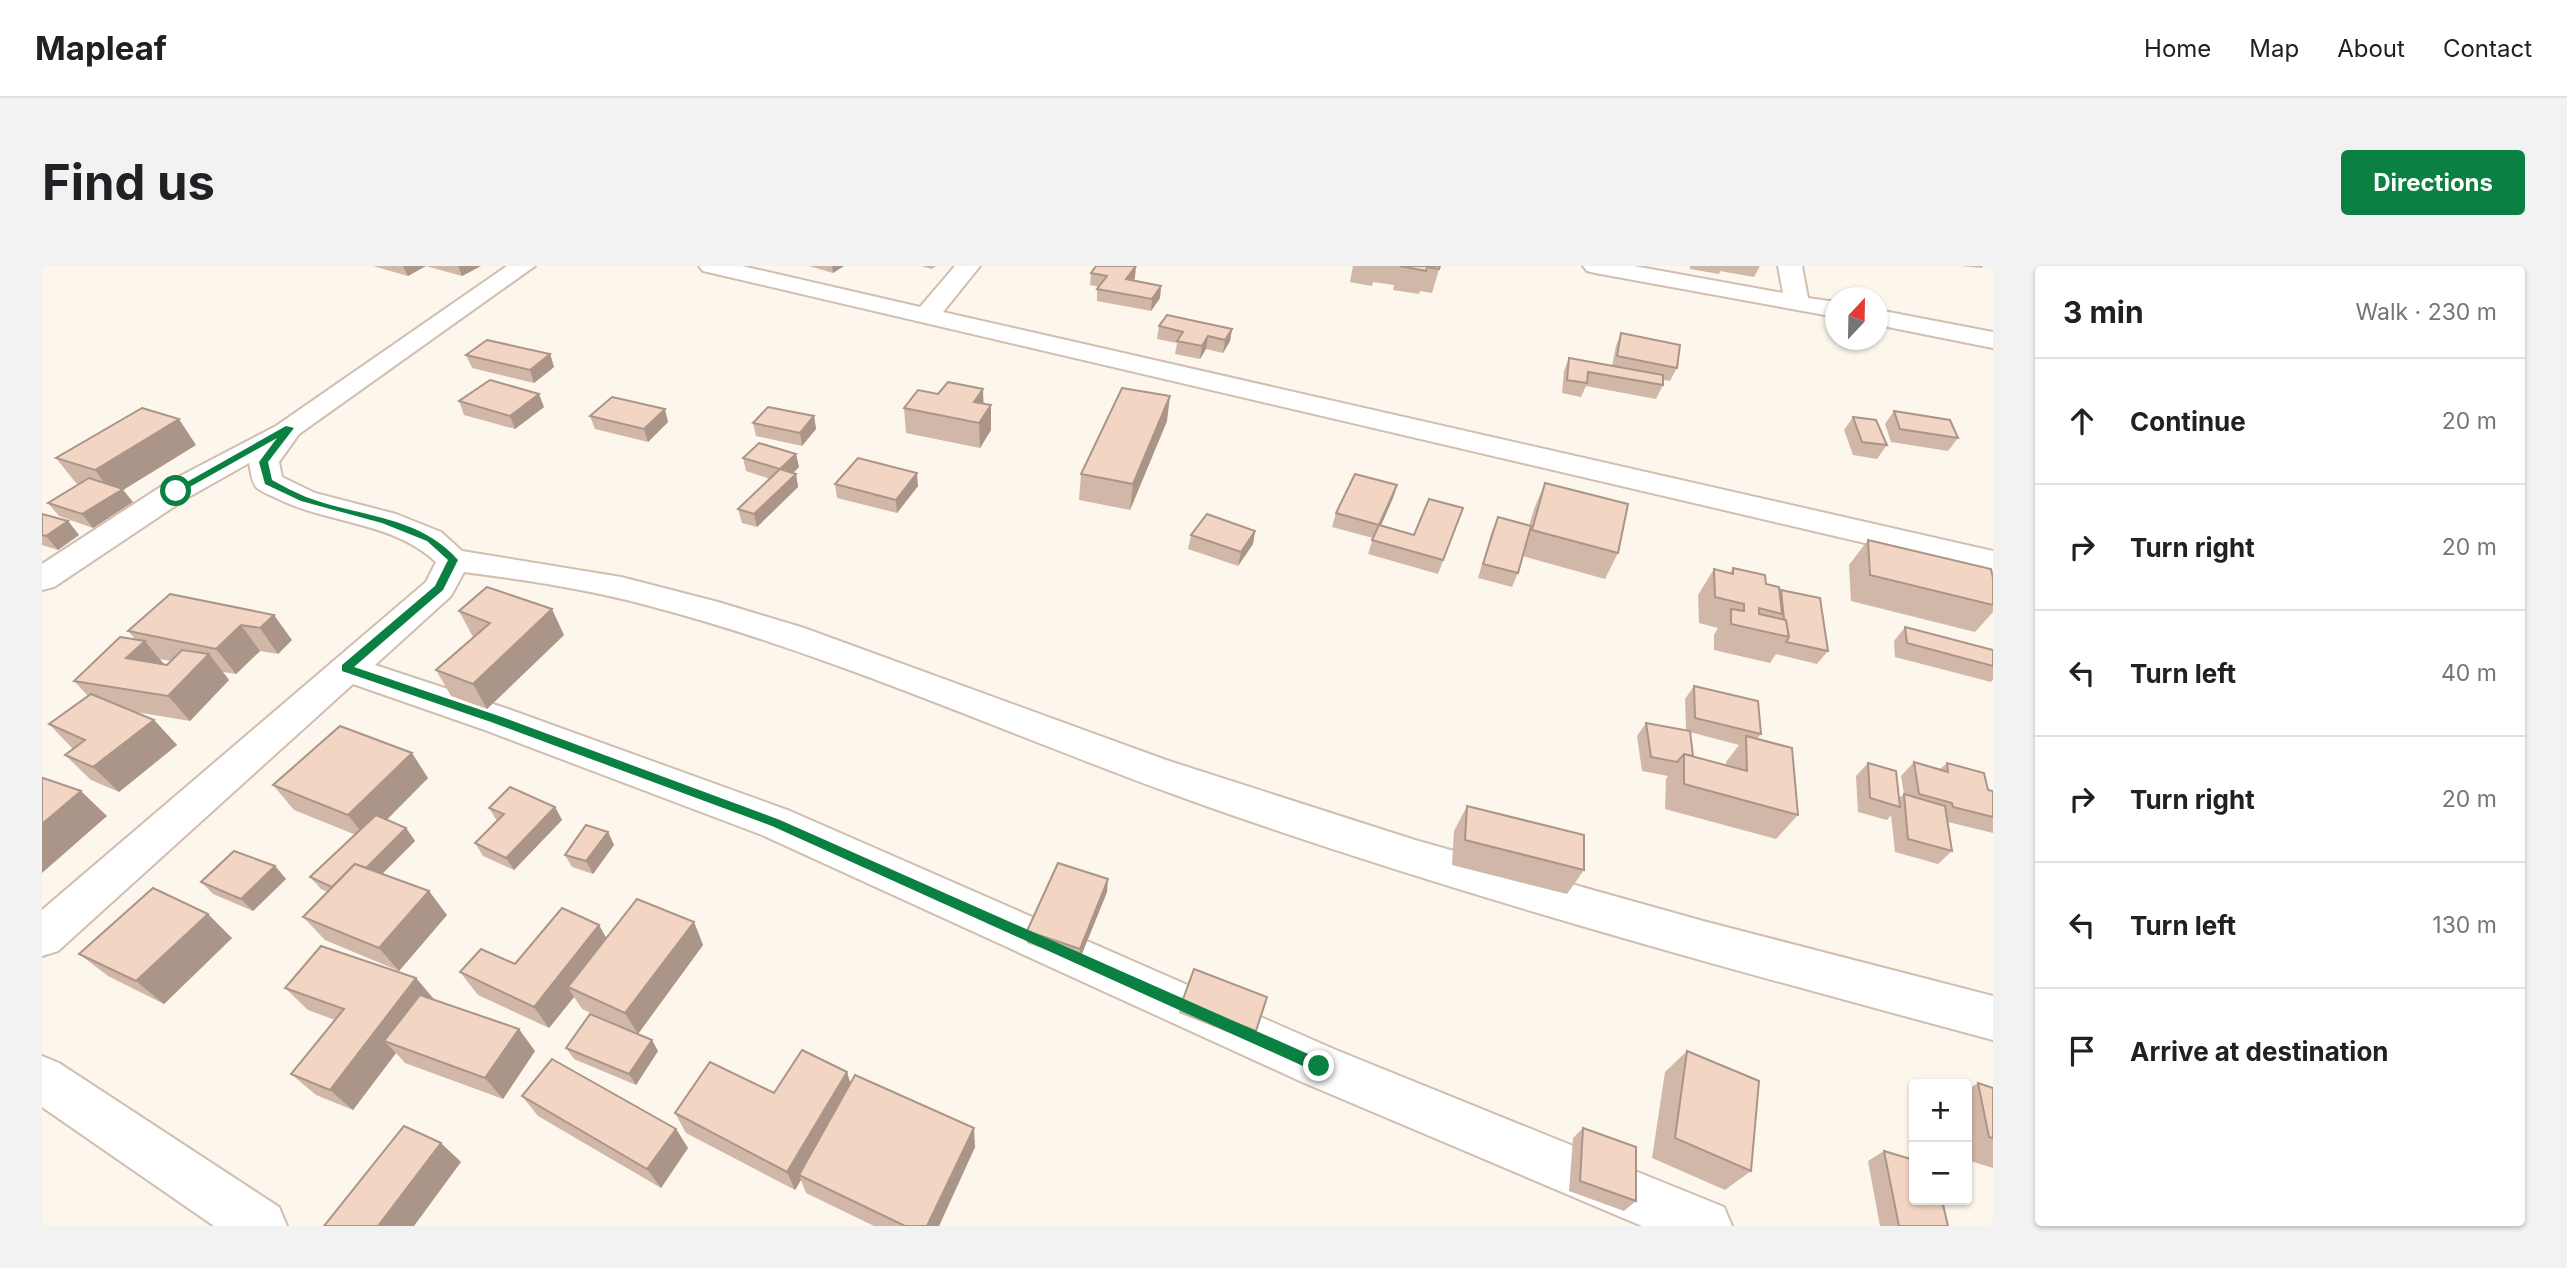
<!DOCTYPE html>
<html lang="en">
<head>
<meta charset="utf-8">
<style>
	body { margin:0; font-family:Inter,sans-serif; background:#f2f2f2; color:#202124 }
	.controls { position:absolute; right:21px; bottom:21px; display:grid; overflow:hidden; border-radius:7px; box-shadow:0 2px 5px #0004 }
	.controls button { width:63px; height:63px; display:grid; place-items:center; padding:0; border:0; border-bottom:2px solid #e0e0e0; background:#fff; color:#202124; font:35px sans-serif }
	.compass { position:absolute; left:1783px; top:21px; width:63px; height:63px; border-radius:50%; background:#fff; box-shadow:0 2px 5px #0004; rotate:22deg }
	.stop { position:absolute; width:21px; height:21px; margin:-16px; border:5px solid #0b8043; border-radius:50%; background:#fff }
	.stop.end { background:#0b8043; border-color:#fff; box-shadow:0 2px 7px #0008 }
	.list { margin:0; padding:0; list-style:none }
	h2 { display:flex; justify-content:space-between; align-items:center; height:91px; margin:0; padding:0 28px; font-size:30px }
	h2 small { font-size:23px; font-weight:400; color:#757577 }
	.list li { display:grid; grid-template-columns:46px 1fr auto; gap:21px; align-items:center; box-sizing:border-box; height:126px; padding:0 28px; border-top:2px solid #e0e0e0 }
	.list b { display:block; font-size:26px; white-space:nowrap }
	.list em { font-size:23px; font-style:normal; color:#757577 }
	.icon { flex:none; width:38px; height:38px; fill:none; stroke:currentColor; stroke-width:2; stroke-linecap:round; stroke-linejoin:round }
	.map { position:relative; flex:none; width:1951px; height:960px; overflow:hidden; border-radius:7px }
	header { display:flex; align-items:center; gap:42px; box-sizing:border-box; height:98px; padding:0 35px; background:#fff; border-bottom:2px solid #e0e0e0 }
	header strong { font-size:33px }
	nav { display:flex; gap:38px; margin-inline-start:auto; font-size:24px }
	.intro { display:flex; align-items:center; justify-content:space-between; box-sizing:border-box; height:168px; padding:0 42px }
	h1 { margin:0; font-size:49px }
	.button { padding:18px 32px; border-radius:7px; background:#0b8043; color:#fff; font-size:24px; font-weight:700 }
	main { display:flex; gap:42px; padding:0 42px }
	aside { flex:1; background:#fff; border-radius:7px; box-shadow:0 2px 5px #0004 }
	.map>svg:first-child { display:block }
</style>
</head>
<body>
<header>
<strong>Mapleaf</strong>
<nav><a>Home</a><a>Map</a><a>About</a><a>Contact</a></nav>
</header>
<div class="intro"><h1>Find us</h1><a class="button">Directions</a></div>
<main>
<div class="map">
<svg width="1951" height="960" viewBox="0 0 1951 960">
	<rect width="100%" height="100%" fill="#fdf6ec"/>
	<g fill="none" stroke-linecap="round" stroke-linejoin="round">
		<defs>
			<g id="minor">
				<path d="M465,0H493L257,168L237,196L240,211L273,227L354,248L399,266L420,285L579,311L676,336L762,362L1124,494L1373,574L1661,655L1951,730V774C1687,703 1422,631 1164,540C977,474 796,389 604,339C544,323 483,314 422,306L409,330L333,399L466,443L748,545L1294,784L1682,941L1690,960H1600L1260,816L720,569L440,463L311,418L16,685L0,690V644L384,316L394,296C350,255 286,258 234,232C228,229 220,226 215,222C209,216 209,204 207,197L145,232L12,321L0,324V298L123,218L234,160Z"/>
				<path d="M657,0H700L878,41L913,0H938L901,46L1951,285V307L661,5Z"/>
				<path d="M1541,0H1592L1741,27L1736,0H1760L1766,32L1794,36V51L1553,7L1545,5Z"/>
				<path d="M1836,44L1951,66V82L1836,59Z"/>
				<path d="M0,790L17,797L237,941L245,960H172L0,841Z"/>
			</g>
		</defs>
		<use href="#minor" stroke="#d1beb0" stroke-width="4"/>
		<use href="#minor" fill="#fff" fill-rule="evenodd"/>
	</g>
	<g fill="#d1b7a8" fill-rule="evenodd">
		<path d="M331,0H439L420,10L384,0L366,10Z"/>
		<path d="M767,0H802L791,7Z"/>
		<path d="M879,0H894L890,3Z"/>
		<path d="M1311,0H1398L1390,27L1378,25L1377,28L1351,24L1352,19L1331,16L1330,20L1308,16Z"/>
		<path d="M1648,0H1718L1712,11L1678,5L1677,8L1648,3Z"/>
		<path d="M1918,0H1941L1940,2Z"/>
		<path d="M1049,7L1093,12L1091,14L1119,20L1118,32L1109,45L1055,35V23L1057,21L1048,19Z"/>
		<path d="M1117,60L1190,63L1188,75L1181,87L1164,83L1158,93L1133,88L1135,77L1115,73Z"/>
		<path d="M1579,67L1635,102L1628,115L1621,114V119L1614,133L1544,120L1539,131L1520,127L1522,105L1527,92L1570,100L1574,80Z"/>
		<path d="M508,88L512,101L492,117L430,102L424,89Z"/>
		<path d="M941,123V138L949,139V164L938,182L864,167L862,142L896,128Z"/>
		<path d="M417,135L502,141L473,163L422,149Z"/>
		<path d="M1852,145L1916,172L1906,185L1849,176L1843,158Z"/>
		<path d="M548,150L626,156L606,176L553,163Z"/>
		<path d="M772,150L774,163L760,180L714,170L711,157Z"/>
		<path d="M1811,151L1845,179L1835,193L1811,189L1802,164Z"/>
		<path d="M1125,155L1088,244L1037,234L1039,208Z"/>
		<path d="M154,179L81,224L91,236L51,262L17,250L6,237L37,218L34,217L14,192Z"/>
		<path d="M754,188L757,201L751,207L754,208L756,221L715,261L700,257L696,243L728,213L704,205L701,192Z"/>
		<path d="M1503,217L1576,287L1563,313L1480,290L1476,307L1470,321L1436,312L1450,265L1456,251L1487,260L1492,243Z"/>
		<path d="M793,218L876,220L855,247L795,232Z"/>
		<path d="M1355,219L1351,232L1339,259L1372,269L1421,242L1396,308L1326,288L1331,272L1290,261L1294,247Z"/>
		<path d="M0,248L26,255L37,269L16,284L0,279Z"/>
		<path d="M1213,265L1211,278L1196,300L1146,283L1149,269Z"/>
		<path d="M1826,274L1951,312V346L1933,366L1809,335L1807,299Z"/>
		<path d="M1691,302L1738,326L1739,324L1786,385L1775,398L1734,388L1728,397L1672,384V369L1676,362L1657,357L1656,329L1672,303L1688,307Z"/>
		<path d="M128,328L250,374L236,388L218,385L194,408L181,406L187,414L148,455L94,446L112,454L135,479L77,526L49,514L23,489L31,483L7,458L46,430L32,415L93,373L86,365ZM118,393L129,395L125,399H123Z"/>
		<path d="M417,345L522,369L445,443L409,430L394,404L431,371Z"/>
		<path d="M1863,361L1951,384V413L1949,416L1853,391L1852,375Z"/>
		<path d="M1652,420L1719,468L1715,473L1756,549L1734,573L1623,543L1624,513L1626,510L1600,505L1595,470L1604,457L1644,464L1643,433ZM1648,466L1697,479L1684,496V499L1651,490Z"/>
		<path d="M1872,496L1898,503L1905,497L1946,524L1951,525V567L1906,556L1910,585L1896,598L1853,586L1849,549L1845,554L1816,546L1814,510L1826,497L1857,532L1862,528L1859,510Z"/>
		<path d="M386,512L345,554L364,562L373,575L340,608L405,649L357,705L283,674L261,651L285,626L279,623L268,611L314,569L252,544L231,519Z"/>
		<path d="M1425,540L1542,604L1525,628L1410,599L1412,565Z"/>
		<path d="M513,541L520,554L472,604L441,590L433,577L455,555L447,542Z"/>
		<path d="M566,566L572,579L551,608L530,601L523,589Z"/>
		<path d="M233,600L244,613L211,645L171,628L159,616Z"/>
		<path d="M1065,626L1037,695L985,677V665Z"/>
		<path d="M652,656L661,679L596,768L616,785L594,819L532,793L524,782L590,766L540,743L532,731L507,762L436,729L418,706L473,698L557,659L564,672Z"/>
		<path d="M190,672L122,738L66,710L37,688Z"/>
		<path d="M374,712L393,734L493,785L461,833L363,797L354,787L311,844L274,829L249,808L293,754L266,744L243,722Z"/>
		<path d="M1225,731L1210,776L1137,747L1140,736Z"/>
		<path d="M1645,785L1709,905L1683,924L1610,892L1623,806Z"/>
		<path d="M805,806L808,818L933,881L897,960H832L764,927L759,914L753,924L644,867L633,847L732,827Z"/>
		<path d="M1936,817L1951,822V902L1925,894V824Z"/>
		<path d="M480,830L634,863L646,882L619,922L496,850Z"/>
		<path d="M1541,862L1594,935L1582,945L1527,925L1531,872Z"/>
		<path d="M1842,885L1906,960H1838L1826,895Z"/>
	</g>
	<g fill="#aa9588">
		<path d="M361,0H384L366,10Z"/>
		<path d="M416,0H439L420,10Z"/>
		<path d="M790,0H802L791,7Z"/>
		<path d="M1094,0L1093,12L1083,26L1084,13Z"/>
		<path d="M1119,20L1118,32L1109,45L1110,33Z"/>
		<path d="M1190,63L1188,75L1181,87L1183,74Z"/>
		<path d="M1166,70L1164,83L1158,93L1160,80Z"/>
		<path d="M508,88L512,101L492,117L488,104Z"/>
		<path d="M941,123L942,148L932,136Z"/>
		<path d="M497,128L502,141L473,163L468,150Z"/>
		<path d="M1128,130L1125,155L1088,244L1091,218Z"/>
		<path d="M949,139V164L938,182L937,157Z"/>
		<path d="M623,143L626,156L606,176L602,163Z"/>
		<path d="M772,150L774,163L760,180L758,167Z"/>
		<path d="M137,153L154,179L81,224L91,236L51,262L40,248L71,229L53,204Z"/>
		<path d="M754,188L757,201L741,217L738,203Z"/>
		<path d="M875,207L876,220L855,247L854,234Z"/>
		<path d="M754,208L756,221L715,261L712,248Z"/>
		<path d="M1355,219L1351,232L1333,273L1337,259Z"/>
		<path d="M26,255L37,269L16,284L4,270Z"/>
		<path d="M1213,265L1211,278L1196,300L1199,286Z"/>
		<path d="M510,343L522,369L445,443L431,418Z"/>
		<path d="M232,349L250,374L236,388L218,362Z"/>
		<path d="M199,359L218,385L194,408L174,383Z"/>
		<path d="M103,375L124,401L84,392Z"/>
		<path d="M167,388L187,414L148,455L126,430Z"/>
		<path d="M112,454L135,479L77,526L51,501Z"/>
		<path d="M370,487L386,512L325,573L306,549Z"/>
		<path d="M39,525L65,550L0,607V558Z"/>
		<path d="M513,541L520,554L472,604L464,592Z"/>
		<path d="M364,562L373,575L310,638L299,625Z"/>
		<path d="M566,566L572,579L551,608L544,595Z"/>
		<path d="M233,600L244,613L211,645L199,633Z"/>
		<path d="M1066,613L1065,626L1037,695L1038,683Z"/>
		<path d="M387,625L405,649L357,705L337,682Z"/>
		<path d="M166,648L190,672L122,738L94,715Z"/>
		<path d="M652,656L661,679L596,768L583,747Z"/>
		<path d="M557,659L570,682L526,721L532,731L507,762L492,741Z"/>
		<path d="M374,712L393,735L342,775L354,787L311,844L288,824Z"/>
		<path d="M477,763L493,785L461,833L443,812Z"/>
		<path d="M610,774L616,785L594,819L587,808Z"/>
		<path d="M805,806L811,826L757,909L759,914L753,924L745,906Z"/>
		<path d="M932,862L933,881L897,960H885Z"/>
		<path d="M634,863L646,882L619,922L605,903Z"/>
		<path d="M399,877L419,896L372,960H336Z"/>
	</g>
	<g fill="#f3d5c3" stroke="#aa9588" stroke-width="2">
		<path d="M1054,0H1094L1084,13L1119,20L1110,33L1055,23L1065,10L1049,7Z"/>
		<path d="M1358,0H1398L1397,3L1385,1L1384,5Z"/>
		<path d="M1125,49L1190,63L1183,74L1166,70L1160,80L1135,75L1141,66L1117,60Z"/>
		<path d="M1579,67L1638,79L1635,102L1575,90Z"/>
		<path d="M445,74L508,88L488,104L424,89Z"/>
		<path d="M1527,92L1621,109V119L1546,106L1545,117L1525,114Z"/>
		<path d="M448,114L497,128L468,150L417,135Z"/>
		<path d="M906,116L941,123L932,136L949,139L937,157L862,142L876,124L896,128Z"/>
		<path d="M1080,122L1128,130L1091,218L1039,208Z"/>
		<path d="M570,131L623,143L602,163L548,150Z"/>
		<path d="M726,141L772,150L758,167L711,157Z"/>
		<path d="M100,142L137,153L53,204L14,192Z"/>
		<path d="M1852,145L1908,154L1916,172L1858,163Z"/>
		<path d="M1811,151L1834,154L1845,179L1820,176Z"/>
		<path d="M717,177L754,188L738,203L701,192Z"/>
		<path d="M816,192L875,207L854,234L793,218Z"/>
		<path d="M738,203L754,208L712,248L696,243Z"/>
		<path d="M1313,208L1355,219L1337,259L1294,247Z"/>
		<path d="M47,212L81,223L40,248L6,237Z"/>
		<path d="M1503,217L1586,238L1576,287L1490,264Z"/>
		<path d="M1387,233L1421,242L1401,294L1330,274L1337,259L1372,269Z"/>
		<path d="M0,248L26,255L4,270L0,269Z"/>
		<path d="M1165,248L1213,265L1199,286L1149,269Z"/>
		<path d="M1456,251L1489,260L1476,307L1441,298Z"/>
		<path d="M1826,274L1949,303L1951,312V339L1828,309Z"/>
		<path d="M1691,302L1723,309L1724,318L1737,321L1740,348L1717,342V348L1744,354L1747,371L1689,358V343L1702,345V338L1673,331L1672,303L1691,308Z"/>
		<path d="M445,321L510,343L431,418L394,404L448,357L417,345Z"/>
		<path d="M1739,324L1778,332L1786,385L1744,376L1747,371L1744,354L1742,353Z"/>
		<path d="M128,328L232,349L218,362L199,359L174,383L86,365Z"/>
		<path d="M1863,361L1951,384V400L1865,377Z"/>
		<path d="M78,371L103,375L84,392L125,399L140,384L167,388L126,430L32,415Z"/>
		<path d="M1652,420L1716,435L1719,468L1653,452Z"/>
		<path d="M49,428L112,454L51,501L23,489L43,474L7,458Z"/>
		<path d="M1604,457L1648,465L1651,490L1642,488L1635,496L1609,491Z"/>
		<path d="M298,460L370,487L306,549L231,519Z"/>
		<path d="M1704,470L1750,482L1756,549L1642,518V488L1705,505Z"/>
		<path d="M1872,496L1906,506L1905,497L1942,507L1946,524L1951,525V551L1911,541L1910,537L1877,528Z"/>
		<path d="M1826,497L1854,505L1858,541L1828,532Z"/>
		<path d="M1,512L39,525L0,558V513Z"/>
		<path d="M468,521L513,541L464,592L433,577L462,548L447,542Z"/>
		<path d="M1862,528L1903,540L1910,585L1866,573Z"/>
		<path d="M1425,540L1542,569V604L1423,574Z"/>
		<path d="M334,549L364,562L324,602L313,598L290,621L268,611Z"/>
		<path d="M544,559L566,566L544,595L523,589Z"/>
		<path d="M192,585L233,600L199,633L159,616Z"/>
		<path d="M1016,597L1066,613L1038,683L985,665Z"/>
		<path d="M313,598L387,625L337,682L261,651Z"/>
		<path d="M111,622L166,648L94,715L37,688Z"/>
		<path d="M595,633L652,656L583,747L526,721Z"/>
		<path d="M520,642L557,659L492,741L418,706L439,683L473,698Z"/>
		<path d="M279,680L374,712L288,824L249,808L302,743L243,722Z"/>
		<path d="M1152,703L1225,731L1214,765L1140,736Z"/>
		<path d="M378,729L477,763L443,812L342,775Z"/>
		<path d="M548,748L610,774L587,808L524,782Z"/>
		<path d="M760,784L805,806L745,906L633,847L668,796L732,827Z"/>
		<path d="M1645,785L1717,815L1709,905L1633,872Z"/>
		<path d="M510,793L634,863L605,903L480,830Z"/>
		<path d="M813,809L932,862L885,960H863L757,909Z"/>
		<path d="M1936,817L1951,822V872L1947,871Z"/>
		<path d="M362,860L399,877L336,960H282Z"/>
		<path d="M1541,862L1594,881V935L1538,915Z"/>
		<path d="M1842,885L1872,894V934H1900L1906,960H1857Z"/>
	</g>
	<path fill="#0b8043" d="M244,160L252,162L226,196L230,214C241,220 252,226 264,231C316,251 377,249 416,294L401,324L312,401L457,450L738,554L1282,795V805H1272L730,560L449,456L300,405V399L393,320L406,294L385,275L340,257L259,235L223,218L217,196L235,172L137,227L129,225Z"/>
</svg>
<div class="controls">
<button>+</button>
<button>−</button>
</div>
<svg class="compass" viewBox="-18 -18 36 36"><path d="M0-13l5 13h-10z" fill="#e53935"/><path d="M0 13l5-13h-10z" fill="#757577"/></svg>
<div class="stop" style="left:134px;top:225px"></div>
<div class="stop end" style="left:1277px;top:800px"></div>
</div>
<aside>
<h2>3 min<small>Walk · 230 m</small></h2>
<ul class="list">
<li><svg class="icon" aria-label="ahead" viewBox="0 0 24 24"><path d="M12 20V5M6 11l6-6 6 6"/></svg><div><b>Continue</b></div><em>20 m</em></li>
<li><svg class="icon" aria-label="right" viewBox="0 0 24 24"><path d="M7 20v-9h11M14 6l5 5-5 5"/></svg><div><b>Turn right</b></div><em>20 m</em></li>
<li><svg class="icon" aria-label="left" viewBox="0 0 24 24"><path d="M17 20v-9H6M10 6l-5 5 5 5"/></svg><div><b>Turn left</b></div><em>40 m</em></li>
<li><svg class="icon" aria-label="right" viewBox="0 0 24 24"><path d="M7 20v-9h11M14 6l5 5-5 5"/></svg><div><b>Turn right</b></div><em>20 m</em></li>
<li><svg class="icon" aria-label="left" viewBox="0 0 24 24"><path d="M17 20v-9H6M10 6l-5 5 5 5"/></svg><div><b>Turn left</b></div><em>130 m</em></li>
<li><svg class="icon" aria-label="arrive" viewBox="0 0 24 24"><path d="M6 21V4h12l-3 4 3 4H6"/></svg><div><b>Arrive at destination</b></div></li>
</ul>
</aside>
</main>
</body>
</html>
